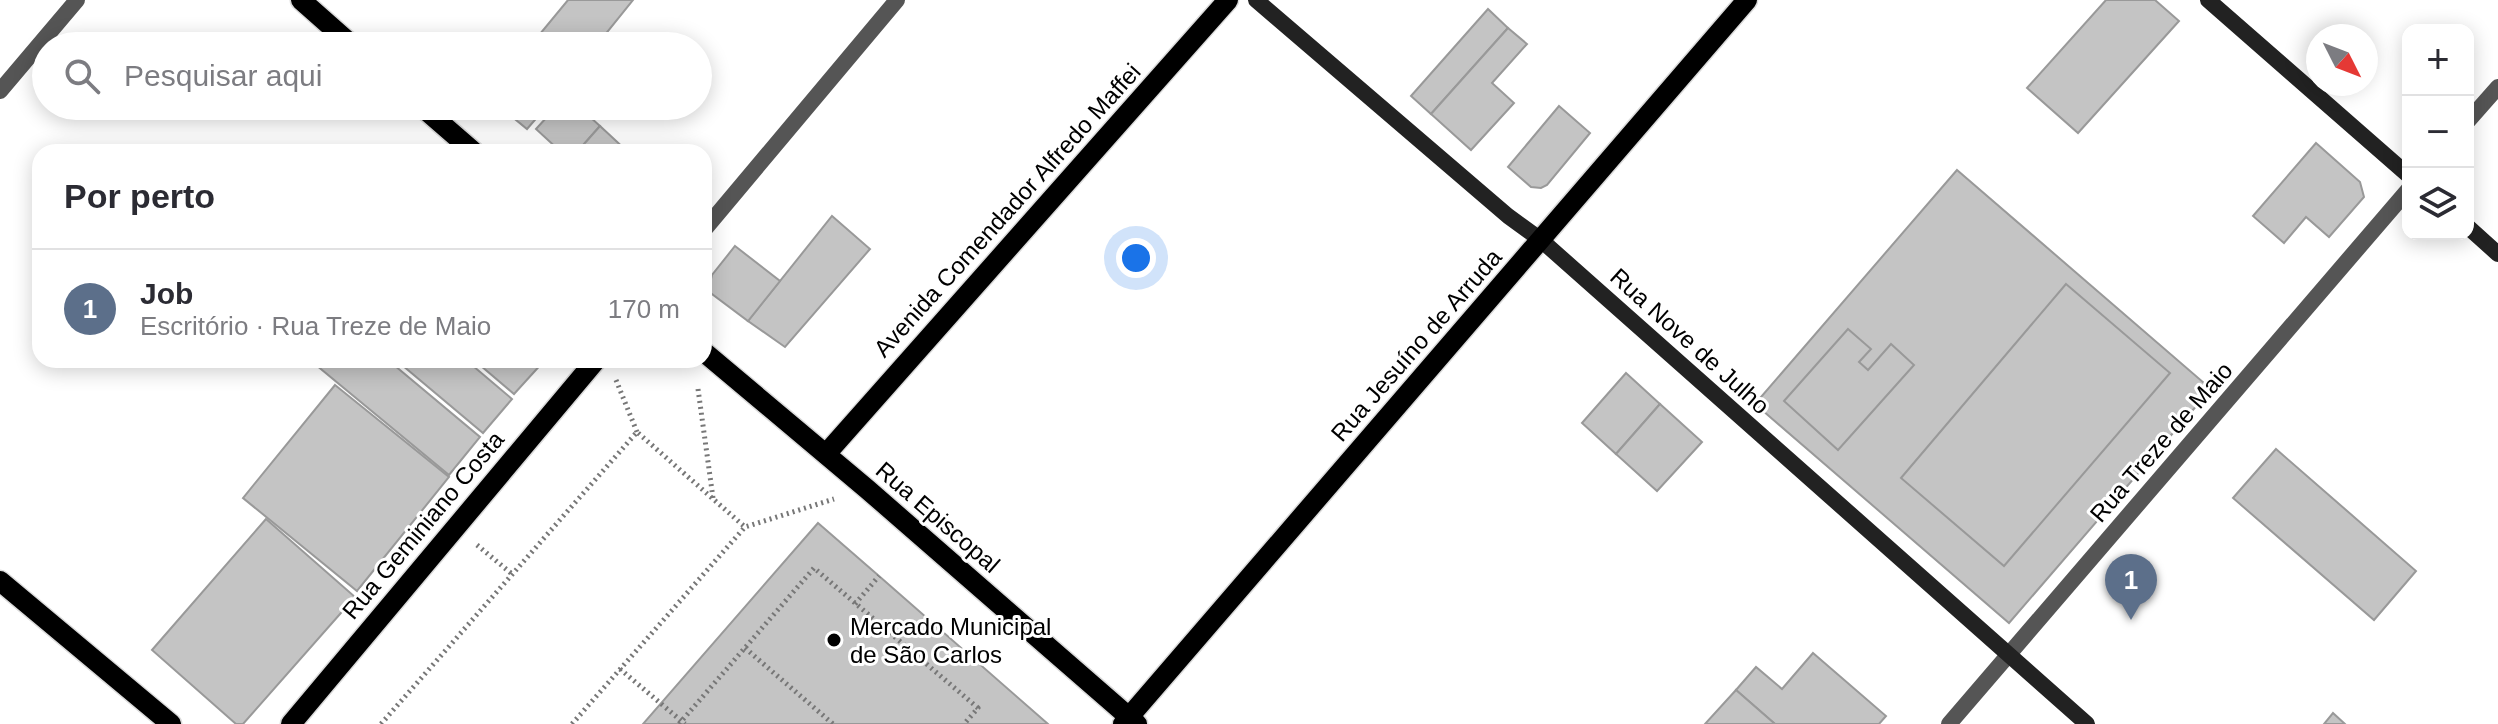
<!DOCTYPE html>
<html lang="pt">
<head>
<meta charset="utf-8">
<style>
	body { margin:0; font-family:Helvetica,sans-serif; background:#f2f2f3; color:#2b2b33 }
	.controls { position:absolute; right:24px; top:24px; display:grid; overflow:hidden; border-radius:16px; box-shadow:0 4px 20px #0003 }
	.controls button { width:72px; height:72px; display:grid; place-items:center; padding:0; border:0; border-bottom:2px solid #e1e1e2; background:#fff; color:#2b2b33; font:40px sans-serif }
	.compass { position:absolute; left:2306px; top:24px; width:72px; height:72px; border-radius:50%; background:#fff; box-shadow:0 4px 20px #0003; rotate:132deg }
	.you { position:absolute; left:1136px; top:258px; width:28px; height:28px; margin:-20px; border:6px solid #fff; border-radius:50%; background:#1a73e8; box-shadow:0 0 0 12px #1a73e833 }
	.badge { display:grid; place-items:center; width:52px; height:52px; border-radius:50%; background:#0b8043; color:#fff; font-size:26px; font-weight:700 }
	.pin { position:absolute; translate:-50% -66px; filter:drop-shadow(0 2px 4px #0008) }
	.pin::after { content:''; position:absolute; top:42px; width:28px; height:24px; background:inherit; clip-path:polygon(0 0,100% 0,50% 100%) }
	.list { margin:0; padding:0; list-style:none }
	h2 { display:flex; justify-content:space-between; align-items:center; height:104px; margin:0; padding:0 32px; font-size:34px }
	h2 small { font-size:26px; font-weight:400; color:#7c7c81 }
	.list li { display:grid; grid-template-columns:52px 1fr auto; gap:24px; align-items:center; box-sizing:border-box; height:120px; padding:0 32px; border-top:2px solid #e1e1e2 }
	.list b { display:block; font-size:30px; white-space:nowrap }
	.list p { margin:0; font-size:26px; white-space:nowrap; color:#7c7c81 }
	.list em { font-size:26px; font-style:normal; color:#7c7c81 }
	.icon { flex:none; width:44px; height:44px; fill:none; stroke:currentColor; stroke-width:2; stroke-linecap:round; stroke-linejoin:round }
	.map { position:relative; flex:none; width:2498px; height:724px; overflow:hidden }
	.search { position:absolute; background:#fff; box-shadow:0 4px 20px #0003; left:32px; top:32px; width:680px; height:88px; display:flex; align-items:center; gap:20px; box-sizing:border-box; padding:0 28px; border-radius:44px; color:#7c7c81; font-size:30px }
	.panel { position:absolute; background:#fff; box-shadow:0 4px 20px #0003; left:32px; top:144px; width:680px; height:224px; border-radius:24px }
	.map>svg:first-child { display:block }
</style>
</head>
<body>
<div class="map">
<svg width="2498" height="724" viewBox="0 0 2498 724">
	<rect width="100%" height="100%" fill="#fff"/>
	<g fill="#c4c4c4" stroke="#999" stroke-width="2">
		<path d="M568,0H633L596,46H530Z"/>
		<path d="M2106,0H2155L2179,21L2078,133L2027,88Z"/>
		<path d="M1488,9L1508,28L1431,114L1411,96Z"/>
		<path d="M1508,28L1527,44L1492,83L1514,103L1471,150L1431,114Z"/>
		<path d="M499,106H547L527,129Z"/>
		<path d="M557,106H578L600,126L577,152H561L536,129Z"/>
		<path d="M1559,106L1590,133L1547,185L1541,188L1531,187L1508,167Z"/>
		<path d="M600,126L628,152H577Z"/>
		<path d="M2316,143L2360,182L2364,197L2329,237L2306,217L2284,243L2253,216Z"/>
		<path d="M1957,170L2211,389L2009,623L1755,404Z"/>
		<path d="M832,216L870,249L785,347L748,321Z"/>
		<path d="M735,246L780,281L748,321L708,291L712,275Z"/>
		<path d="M2066,284L2170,373L2004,566L1901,478Z"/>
		<path d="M1848,329L1871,349L1859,362L1868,370L1891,344L1914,365L1838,450L1784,401Z"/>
		<path d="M310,360H388L480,437L449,475Z"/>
		<path d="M396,360H466L512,399L483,433Z"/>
		<path d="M474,360H542L544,361L514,394Z"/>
		<path d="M1626,373L1660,404L1616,454L1582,423Z"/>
		<path d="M335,385L449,477L357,591L243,498Z"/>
		<path d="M1660,404L1702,442L1657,491L1616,454Z"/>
		<path d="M2276,449L2416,571L2374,620L2233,498Z"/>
		<path d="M266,519L355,597L243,724H236L152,650Z"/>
		<path d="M818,523L879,576L1048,724H643Z"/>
		<path d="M1813,653L1886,716L1879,724H1775L1736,690L1756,667L1782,689Z"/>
		<path d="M1736,690L1775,724H1705Z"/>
		<path d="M2333,713L2345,724H2324Z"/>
	</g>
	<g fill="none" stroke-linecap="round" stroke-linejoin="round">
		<defs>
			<g id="primary">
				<path d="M301,0L353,46"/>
				<path d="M421,106L474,152"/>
				<path d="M704,352L867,489L1137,724"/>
				<path d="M826,454L1228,0"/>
				<path d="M0,581L171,724"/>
				<path d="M291,724L596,360"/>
				<path d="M1123,724L1747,0"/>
			</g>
		</defs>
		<use href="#primary" stroke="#dbdbdb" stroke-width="23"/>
		<g stroke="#777" stroke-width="5" stroke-dasharray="2 4" stroke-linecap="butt">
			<path d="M616,380L637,432"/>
			<path d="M698,389L713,498"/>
			<path d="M477,545L512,574"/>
			<path d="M855,604L879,576"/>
			<path d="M745,648L833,724"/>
			<path d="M620,669L685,724"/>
			<path d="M381,724L637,432L745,527"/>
			<path d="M572,724L745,527L834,499"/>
			<path d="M679,724L814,568L978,708L964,724"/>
		</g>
		<path stroke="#555" stroke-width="16" d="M0,91L77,0"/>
		<g stroke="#555" stroke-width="16">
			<path d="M2468,121L2498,87"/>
			<path d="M704,230L897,0"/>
			<path d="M1949,724L2408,190"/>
		</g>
		<g stroke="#222" stroke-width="16">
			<path d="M1256,0L1508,216L1541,240L2087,724"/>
			<path d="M2208,0L2408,175"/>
			<path d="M2468,227L2498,254"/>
		</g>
		<use href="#primary" stroke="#000" stroke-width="20"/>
	</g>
	<circle fill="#000" stroke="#fff" stroke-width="3" cx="834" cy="640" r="8"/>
	<g text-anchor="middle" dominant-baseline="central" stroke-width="6" stroke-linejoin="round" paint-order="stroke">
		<g font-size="24" fill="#000" stroke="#fff">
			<text transform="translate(1007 210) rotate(-48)">Avenida Comendador Alfredo Maffei</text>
			<text transform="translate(1690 341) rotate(42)">Rua Nove de Julho</text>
			<text transform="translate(1416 345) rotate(-49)">Rua Jesuíno de Arruda</text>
			<text transform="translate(2161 442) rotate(-49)">Rua Treze de Maio</text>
			<text transform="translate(938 517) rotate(41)">Rua Episcopal</text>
			<text transform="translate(423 525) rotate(-50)">Rua Geminiano Costa</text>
		</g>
		<g font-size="24" fill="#000" stroke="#fff" text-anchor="start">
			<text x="850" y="626">Mercado Municipal<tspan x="850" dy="28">de São Carlos</tspan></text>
		</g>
	</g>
</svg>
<div class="controls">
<button>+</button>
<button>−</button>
<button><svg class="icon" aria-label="layers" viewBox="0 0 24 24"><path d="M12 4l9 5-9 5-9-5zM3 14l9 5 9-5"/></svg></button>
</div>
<svg class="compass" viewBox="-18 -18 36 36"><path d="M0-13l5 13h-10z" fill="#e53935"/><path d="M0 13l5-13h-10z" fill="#7c7c81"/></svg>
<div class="you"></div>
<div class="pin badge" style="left:2131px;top:620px;background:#5c6f8a">1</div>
<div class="search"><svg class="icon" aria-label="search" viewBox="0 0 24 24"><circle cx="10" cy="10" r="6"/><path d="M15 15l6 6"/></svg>Pesquisar aqui</div>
<section class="panel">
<h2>Por perto<small></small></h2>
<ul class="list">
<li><span class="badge" style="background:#5c6f8a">1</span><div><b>Job</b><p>Escritório · Rua Treze de Maio</p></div><em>170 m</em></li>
</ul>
</section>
</div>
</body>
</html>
